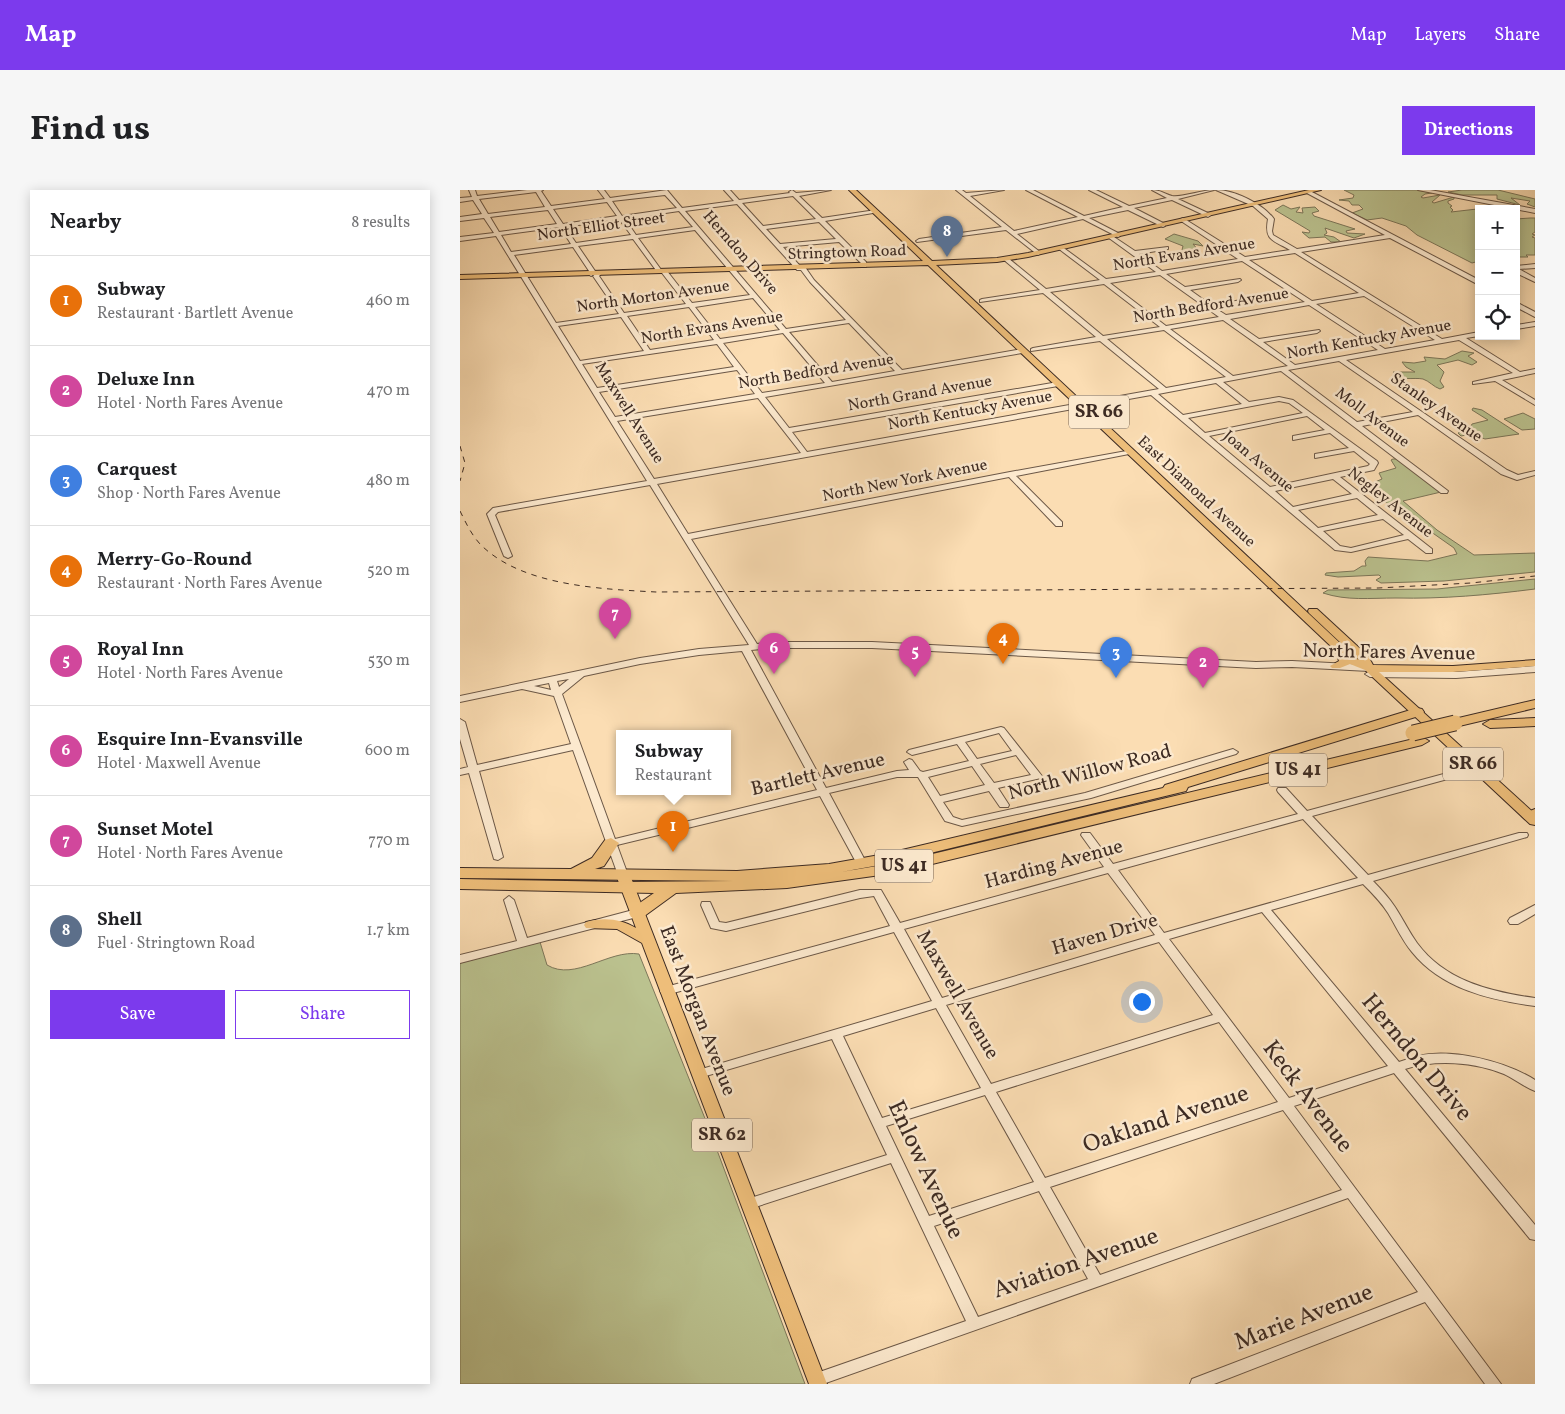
<!DOCTYPE html>
<html lang="en">
<head>
<meta charset="utf-8">
<style>
	body { margin:0; font-family:Vollkorn,serif; background:#f6f6f6; color:#202124 }
	.controls { position:absolute; right:15px; top:15px; display:grid; overflow:hidden; border-radius:0px; box-shadow:0 2px 12px #0003 }
	.controls button { width:45px; height:45px; display:grid; place-items:center; padding:0; border:0; border-bottom:1px solid #e0e0e0; background:#fff; color:#202124; font:25px sans-serif }
	.you { position:absolute; left:681px; top:811px; width:18px; height:18px; margin:-12px; border:4px solid #fff; border-radius:50%; background:#1a73e8; box-shadow:0 0 0 8px #1a73e833 }
	.badge { display:grid; place-items:center; width:32px; height:32px; border-radius:50%; background:#7c3aed; color:#fff; font-size:16px; font-weight:700 }
	.pin { position:absolute; translate:-50% -41px; filter:drop-shadow(0 1px 2px #0008) }
	.pin::after { content:''; position:absolute; top:26px; width:18px; height:15px; background:inherit; clip-path:polygon(0 0,100% 0,50% 100%) }
	.popup { position:absolute; left:156px; top:540px; width:115px; height:65px; box-sizing:border-box; display:grid; place-content:center; border-radius:0px; background:#fff; filter:drop-shadow(0 1px 4px #0005); font-size:16px; white-space:nowrap; color:#757577 }
	.popup b { font-size:19px; color:#202124 }
	.popup::after { content:''; position:absolute; left:50%; top:100%; margin-left:-10px; border:10px solid transparent; border-top-color:#fff }
	.list { margin:0; padding:0; list-style:none }
	h2 { display:flex; justify-content:space-between; align-items:center; height:65px; margin:0; padding:0 20px; font-size:21px }
	h2 small { font-size:16px; font-weight:400; color:#757577 }
	.list li { display:grid; grid-template-columns:32px 1fr auto; gap:15px; align-items:center; box-sizing:border-box; height:90px; padding:0 20px; border-top:1px solid #e0e0e0 }
	.list b { display:block; font-size:19px; white-space:nowrap }
	.list p { margin:0; font-size:16px; white-space:nowrap; color:#757577 }
	.list em { font-size:16px; font-style:normal; color:#757577 }
	.actions { display:flex; gap:10px; padding:15px 20px }
	.actions a { flex:1; padding:11px 0; border:1px solid #7c3aed; border-radius:0px; text-align:center; font-size:18px; color:#7c3aed }
	.actions .main { background:#7c3aed; color:#fff }
	.icon { flex:none; width:28px; height:28px; fill:none; stroke:currentColor; stroke-width:2; stroke-linecap:round; stroke-linejoin:round }
	.map { position:relative; flex:none; width:1075px; height:1194px; overflow:hidden; border-radius:0px }
	header { display:flex; align-items:center; gap:30px; box-sizing:border-box; height:70px; padding:0 25px; background:#7c3aed; color:#fff }
	header strong { font-size:24px }
	nav { display:flex; gap:28px; margin-inline-start:auto; font-size:18px }
	.intro { display:flex; align-items:center; justify-content:space-between; box-sizing:border-box; height:120px; padding:0 30px }
	h1 { margin:0; font-size:35px }
	.button { padding:12px 22px; border-radius:0px; background:#7c3aed; color:#fff; font-size:18px; font-weight:700 }
	main { display:flex; gap:30px; padding:0 30px }
	aside { flex:1; background:#fff; border-radius:0px; box-shadow:0 2px 12px #0003 }
	.map>svg:first-child { display:block }
</style>
</head>
<body>
<header>
<strong>Map</strong>
<nav><a>Map</a><a>Layers</a><a>Share</a></nav>
</header>
<div class="intro"><h1>Find us</h1><a class="button">Directions</a></div>
<main>
<aside>
<h2>Nearby<small>8 results</small></h2>
<ul class="list">
<li><span class="badge" style="background:#e8710a">1</span><div><b>Subway</b><p>Restaurant · Bartlett Avenue</p></div><em>460 m</em></li>
<li><span class="badge" style="background:#d1479c">2</span><div><b>Deluxe Inn</b><p>Hotel · North Fares Avenue</p></div><em>470 m</em></li>
<li><span class="badge" style="background:#3f7fe0">3</span><div><b>Carquest</b><p>Shop · North Fares Avenue</p></div><em>480 m</em></li>
<li><span class="badge" style="background:#e8710a">4</span><div><b>Merry-Go-Round</b><p>Restaurant · North Fares Avenue</p></div><em>520 m</em></li>
<li><span class="badge" style="background:#d1479c">5</span><div><b>Royal Inn</b><p>Hotel · North Fares Avenue</p></div><em>530 m</em></li>
<li><span class="badge" style="background:#d1479c">6</span><div><b>Esquire Inn-Evansville</b><p>Hotel · Maxwell Avenue</p></div><em>600 m</em></li>
<li><span class="badge" style="background:#d1479c">7</span><div><b>Sunset Motel</b><p>Hotel · North Fares Avenue</p></div><em>770 m</em></li>
<li><span class="badge" style="background:#5c6f8a">8</span><div><b>Shell</b><p>Fuel · Stringtown Road</p></div><em>1.7 km</em></li>
</ul>
<div class="actions"><a class="main">Save</a><a>Share</a></div>
</aside>
<div class="map">
<svg width="1075" height="1194" viewBox="0 0 1075 1194">
	<rect width="100%" height="100%" fill="#fbddb3"/>
	<filter id="stains"><feTurbulence type="fractalNoise" baseFrequency=".004" numOctaves="4"/><feColorMatrix values="0 0 0 0 .2 0 0 0 0 .09 0 0 0 0 .02 0 0 0 .5 -.17"/></filter>
	<radialGradient id="worn" r=".72"><stop offset=".6" stop-color="#630" stop-opacity="0"/><stop offset="1" stop-color="#630" stop-opacity=".3"/></radialGradient>
	<g fill="#bbc28f" stroke="#7c7659">
		<path d="M884,0H958L972,3L965,4L961,7L963,8L980,5L972,12L974,13L994,7V9L988,11V13L992,16L990,17L993,20L991,22L1017,19L1019,71L1012,73L957,45L946,36L922,28L907,30L892,23L903,19L899,15H892L889,11L879,10L893,8L894,5Z"/>
		<path d="M1002,0H1038L1075,9V17L1067,14L1070,11L1051,8L1060,15L1037,9V5H1002L988,2Z"/>
		<path d="M823,15L831,19L840,17L836,22L843,23L842,18L855,17L859,21L852,23L854,26L895,39L886,41L887,43L905,44L894,48L865,38L867,43L864,45L874,47L881,52H871L865,47L849,48L842,42L849,43L850,41L815,20Z"/>
		<path d="M1070,28H1075V42L1072,44L1075,45L1072,47L1075,48V65H1066L1068,67H1056V29Z"/>
		<path d="M714,44L738,51L743,56L733,54L739,61L724,63L722,60L723,56L705,49Z"/>
		<path d="M1002,161L1014,163L1008,166L1017,172L1012,175L998,170L977,175L984,182L980,191L984,197L980,199C974,197 969,191 963,189C953,187 940,192 933,182H955L946,177L942,172L954,173L966,171L964,167L985,169Z"/>
		<path d="M1013,218L1022,220L1059,244L1025,249L1012,244L1001,246L998,243L1009,240L1012,234L1028,230L1012,220Z"/>
		<path d="M1063,223L1075,229V239L1062,240L1044,229Z"/>
		<path d="M933,269H937L981,302L943,311L977,340L1014,365L1075,363V382L984,391L921,393L916,390L921,387L919,385L878,387L865,385L866,383L894,381L902,376H906L905,371L908,367L968,371L997,364L994,358L967,339H955L945,325L924,311L923,309L926,308C921,303 912,301 906,296L922,289L919,283L936,278L931,270Z"/>
		<path d="M1075,389V399C1028,405 983,409 936,408C910,408 887,411 863,403L868,400L977,399Z"/>
		<path d="M80,752L87,775C115,792 149,759 179,764L246,931L345,1194H0V773Z"/>
	</g>
	<g fill="none" stroke-linecap="round" stroke-linejoin="round">
		<defs>
			<g id="minor">
				<path d="M9,0H15L17,6L67,0H83L81,1L91,16L145,9L138,0H144L150,8L207,0L222,18L274,11L264,0H270L279,10L330,3L329,2L332,0L336,3L371,0L339,6L362,28L416,20L419,22L365,31L406,72V77H402L401,73L379,52L323,57L341,77H345L354,90L442,180L562,159L565,161L562,163L305,207L329,238L598,192L601,194L598,196L332,242L347,262L699,199L640,151L571,161V159L573,158L636,147L583,103L520,112V110L522,109L580,100L544,70V68H548L586,99L640,90L599,59V57L601,56L646,89L696,82L649,48V46L651,45L675,61L708,57V59L679,64L702,81L778,69L721,31V29L723,28L785,67L830,60C813,50 804,51 808,29L793,16L756,0C775,0 803,14 814,29L812,41L813,45L837,59L925,45L845,2L850,1L1019,90V95L930,48L841,62L982,149L1019,142V146L1006,148L1060,182L1075,179V183L1042,190L1075,210V215L1035,191L1013,194V192L1053,183L999,150L886,170L1047,280L1058,285L1075,281V285L1057,290L1041,284L958,225L902,236L988,301L987,303H981L821,181L763,192L789,212L819,207L833,210L917,271L918,273L914,280L880,287L972,359V363H966L948,349L891,362L875,360L691,205L197,294L228,344L550,282L672,260V264H669L556,286L602,332V336H596L549,287L231,349L297,454L313,452H412L796,472L832,471L909,475L914,478L909,481L832,477L796,478L412,458H313L291,460L366,598L437,581L449,580L444,572L449,569L452,570L460,581L463,582L509,571L497,554L452,565L447,562L449,560L541,537L544,538L582,586L581,588L538,598L549,615L548,617H540L529,601L483,612L493,627L502,630L625,603L773,559L778,562L776,564L631,608L502,636L485,631L458,587H437L369,603L407,674L406,676L402,677L397,674L360,606L157,655L168,685L163,688L158,685L113,560L19,581L43,667L38,670L34,669L9,583L0,585V579L8,577L0,549V529L5,532L17,575L111,554L94,506L62,499L0,512V506L180,468L239,459L289,455L190,295L38,322L35,325L52,366L48,368L44,366L27,324L33,318L187,291L36,46L0,51V47L34,43L24,28L0,31V27L22,24L13,10L0,12V8L12,7ZM76,2L85,17L28,24L19,9ZM205,5L217,18L162,26L152,11ZM333,6L356,29L303,36L282,13ZM147,12L157,26L103,34L93,19ZM277,14L337,80H341L350,92L386,130L326,139L225,21ZM88,20L97,34L39,42L30,27ZM219,21L233,37L176,45L165,29ZM159,29L171,45L116,53L105,37ZM359,32L376,49L320,54L306,39ZM100,37L111,54L51,62L41,45ZM235,40L290,105L232,113L207,81H202L178,48ZM173,49L198,83H202L226,114L164,123L139,86L142,83L139,81L133,86L159,124L96,133L54,65L113,57L129,81L128,84L131,86L133,85L135,81L118,56ZM835,63L899,103L852,111L789,70ZM782,71L845,112L766,125L755,118L800,111L803,109L800,107L751,115L730,100L778,92L781,90L780,89L725,97L706,84ZM700,85L759,127L706,136L650,93ZM644,94L700,137L643,146L590,102ZM904,106L975,150L925,159L856,114ZM293,108L320,140L260,149L235,117ZM849,115L918,160L835,175L803,152L857,143L860,141L859,140L799,149L770,129ZM229,117L254,150L190,160L167,126ZM161,127L184,161L120,171L98,136ZM763,130L828,176L773,186L710,139ZM389,133L435,181L372,192L329,142ZM704,140L766,187L706,198L647,149ZM323,143L365,193L302,203L263,153ZM257,154L274,177L137,198L122,174ZM879,171L953,222L897,232L828,180ZM277,180L295,204L155,227L139,202ZM756,193L782,214L723,225L698,204ZM298,208L341,263L194,289L157,231ZM819,211L829,213L843,223L745,243L728,228ZM847,226L865,240L833,246V250L870,243L889,258L855,264V268L894,261L910,274L908,276L810,297L749,246ZM873,289L892,304L833,317L815,301ZM897,308L918,325L858,338L838,320ZM923,329L944,345L891,358L880,356L863,341ZM282,461L357,600L155,649L102,504L124,486L180,474L239,465ZM109,489L99,497L97,491ZM89,493L91,500L74,496ZM539,543L552,561L517,569L505,552ZM556,565L571,585L534,593L520,574ZM512,576L525,595L480,606L468,587Z"/>
				<path d="M496,0H502L506,3L544,0L510,6L554,41L618,27L566,0H573L624,26L663,17L629,0H636L669,16L707,8L692,0C700,0 705,4 712,6C720,8 742,0 754,0L718,9L750,24L751,25L748,27L712,10L674,18L705,34V36L703,37L668,20L629,28L660,44V46L658,47L623,29L557,44L580,62L581,63L578,65L546,40L457,52L456,51L459,49L542,37Z"/>
				<path d="M958,0H970L1075,19V23Z"/>
				<path d="M1075,74V78L1059,79L1075,88V92L1056,83V76Z"/>
				<path d="M1056,112L1075,122V127L1056,117Z"/>
				<path d="M1075,132V136L1056,139V135Z"/>
				<path d="M1075,476V482L996,488L910,487L905,484L910,481L996,482Z"/>
				<path d="M991,582L996,585L995,587L852,626L908,685L1059,643H1067L1068,645L1067,647L913,691C921,699 929,708 935,717C943,729 949,742 957,753C985,791 1031,802 1075,808V816C1030,810 982,799 952,762C942,750 936,736 928,723C921,712 912,703 903,694L811,720L939,872C945,870 951,868 957,866C992,858 1045,871 1075,890V901C1064,897 1055,889 1044,884C1014,872 976,869 945,879L1075,1035V1050L1070,1049L934,883L834,916L1041,1194H1025L965,1112L754,1194H730L732,1189L958,1102L888,1008L363,1194H351L349,1190L351,1185L506,1131L431,973L289,1019L284,1018L282,1014L284,1010L427,965L372,849L239,888L235,887L233,884L235,881L472,811L434,742L206,805L202,804L200,801L202,798L430,736L414,706L400,708L266,741L251,738L241,715L242,712H250L259,732L266,733L400,700H421L440,733L644,677L621,645L622,643H630L653,674L838,624L818,602L817,600L818,598H826L847,621ZM843,629L898,688L704,743L658,680ZM648,683L695,745L482,808L444,739ZM802,722L928,876L829,908L709,749ZM699,752L753,825L531,894L486,815ZM476,818L521,898L422,928L383,846ZM759,832L818,912L585,988L536,902ZM525,905L574,992L469,1026L426,936ZM823,920L882,1000L640,1085L590,997ZM579,1001L628,1089L518,1127L474,1036Z"/>
				<path d="M49,706L54,710L67,748L177,719L181,720L182,723L181,726L177,727L0,773V765L57,751L44,710Z"/>
				<path d="M1075,715V724L1058,734H1050L1048,731L1050,728Z"/>
			</g>
			<g id="major">
				<path d="M389,0H396L472,71L537,68L568,63L849,0H861L568,67L537,72L476,75L897,469L899,470L849,423L848,421L849,419H857L908,466L913,475L993,476L1075,470V476L993,482H919L1075,624V635L1070,634L905,480L890,474L880,478H872L870,476L879,471L876,461L468,75L0,89V85L463,71Z"/>
				<path d="M163,681L170,685L367,1194H349L182,753L157,739L126,738L124,735L126,732C144,727 161,729 176,738L156,685Z"/>
			</g>
			<g id="highway">
				<path d="M1075,510V518L995,537L988,533L990,530Z"/>
				<path d="M957,518L962,519L964,522L962,525L728,597L726,601L425,674L381,682L435,673L962,547L969,551L962,555L435,683L327,698L216,703L183,727H171L169,723L171,719L194,703L0,699V689L164,692L273,691L0,688V678L111,679L132,668L145,650L151,648L159,653L144,676L135,679L277,681L369,674L425,664L703,598L705,595Z"/>
				<path d="M1075,528V536L1030,538L1023,534L1030,530Z"/>
				<path d="M1075,619V629H1065L1062,626L1065,623Z"/>
			</g>
		</defs>
		<use href="#minor" stroke="#6c5847" stroke-width="2"/>
		<use href="#major" stroke="#3d2b23" stroke-width="2"/>
		<use href="#highway" stroke="#3d2b23" stroke-width="2"/>
		<use href="#minor" fill="#fce9ce" fill-rule="evenodd"/>
		<use href="#major" fill="#eebe7a" fill-rule="evenodd"/>
		<use href="#highway" fill="#eebe7a" fill-rule="evenodd"/>
		<g stroke="#3d2b23" stroke-width="1" stroke-dasharray="5.5 5.5" stroke-linecap="butt">
			<path d="M0,256L5,273L0,291"/>
			<path d="M0,321C6,333 11,344 20,354C61,396 141,399 196,402L918,398L1011,393L1075,386"/>
		</g>
		<defs>
			<path id="highway-bridge" d="M953,543L995,533"/>
		</defs>
		<use href="#highway-bridge" stroke="#3d2b23" stroke-width="17" stroke-linecap="butt"/>
		<use href="#highway-bridge" stroke="#eebe7a" stroke-width="15"/>
	</g>
	<g text-anchor="middle" dominant-baseline="central" stroke-width="5" stroke-linejoin="round" paint-order="stroke">
		<g font-size="16" fill="#3d2b23" stroke="#fce9ce">
			<text transform="translate(141 37) rotate(-8)">North Elliot Street</text>
			<text transform="translate(280 63) rotate(49)">Herndon Drive</text>
			<text transform="translate(387 63) rotate(-2)">Stringtown Road</text>
			<text transform="translate(724 65) rotate(-9)">North Evans Avenue</text>
			<text transform="translate(193 107) rotate(-8)">North Morton Avenue</text>
			<text transform="translate(751 116) rotate(-9)">North Bedford Avenue</text>
			<text transform="translate(252 138) rotate(-9)">North Evans Avenue</text>
			<text transform="translate(909 150) rotate(-10)">North Kentucky Avenue</text>
			<text transform="translate(356 182) rotate(-9)">North Bedford Avenue</text>
			<text transform="translate(460 204) rotate(-10)">North Grand Avenue</text>
			<text transform="translate(976 218) rotate(35)">Stanley Avenue</text>
			<text transform="translate(510 221) rotate(-10)">North Kentucky Avenue</text>
			<text transform="translate(169 223) rotate(58)">Maxwell Avenue</text>
			<text transform="translate(912 228) rotate(37)">Moll Avenue</text>
			<text transform="translate(798 272) rotate(40)">Joan Avenue</text>
			<text transform="translate(445 291) rotate(-11)">North New York Avenue</text>
			<text transform="translate(736 302) rotate(43)">East Diamond Avenue</text>
			<text transform="translate(930 313) rotate(38)">Negley Avenue</text>
		</g>
		<g fill="#fce9ce" stroke="#766456" stroke-width="1">
			<rect x="609" y="205.5" width="60" height="33" rx="4"/>
			<rect x="983" y="557.5" width="60" height="33" rx="4"/>
			<rect x="809" y="563.5" width="58" height="33" rx="4"/>
			<rect x="415" y="659.5" width="58" height="33" rx="4"/>
			<rect x="232" y="928.5" width="60" height="33" rx="4"/>
		</g>
		<g font-size="19" font-weight="bold" fill="#3d2b23">
			<text x="639" y="222">SR 66</text>
			<text x="1013" y="574">SR 66</text>
			<text x="838" y="580">US 41</text>
			<text x="444" y="676">US 41</text>
			<text x="262" y="945">SR 62</text>
		</g>
		<g font-size="20" fill="#3d2b23" stroke="#fce9ce">
			<text transform="translate(929 463) rotate(1)">North Fares Avenue</text>
			<text transform="translate(630 583) rotate(-15)">North Willow Road</text>
			<text transform="translate(358 585) rotate(-13)">Bartlett Avenue</text>
			<text transform="translate(594 675) rotate(-15)">Harding Avenue</text>
			<text transform="translate(645 745) rotate(-16)">Haven Drive</text>
			<text transform="translate(497 805) rotate(60)">Maxwell Avenue</text>
			<text transform="translate(237 821) rotate(69)">East Morgan Avenue</text>
		</g>
		<g font-size="24" fill="#3d2b23" stroke="#fce9ce">
			<text transform="translate(956 868) rotate(50)">Herndon Drive</text>
			<text transform="translate(847 907) rotate(53)">Keck Avenue</text>
			<text transform="translate(706 930) rotate(-18)">Oakland Avenue</text>
			<text transform="translate(465 980) rotate(65)">Enlow Avenue</text>
			<text transform="translate(616 1074) rotate(-19)">Aviation Avenue</text>
			<text transform="translate(844 1128) rotate(-21)">Marie Avenue</text>
		</g>
	</g>
	<rect width="100%" height="100%" filter="url(#stains)"/>
	<rect width="100%" height="100%" fill="url(#worn)"/>
</svg>
<div class="controls">
<button>+</button>
<button>−</button>
<button><svg class="icon" aria-label="locate" viewBox="0 0 24 24"><circle cx="12" cy="12" r="6"/><path d="M12 2v4M12 18v4M2 12h4M18 12h4"/></svg></button>
</div>
<div class="you"></div>
<div class="pin badge" style="left:213px;top:662px;background:#e8710a">1</div>
<div class="popup"><b>Subway</b>Restaurant</div>
<div class="pin badge" style="left:743px;top:498px;background:#d1479c">2</div>
<div class="pin badge" style="left:656px;top:488px;background:#3f7fe0">3</div>
<div class="pin badge" style="left:543px;top:474px;background:#e8710a">4</div>
<div class="pin badge" style="left:455px;top:487px;background:#d1479c">5</div>
<div class="pin badge" style="left:314px;top:484px;background:#d1479c">6</div>
<div class="pin badge" style="left:155px;top:449px;background:#d1479c">7</div>
<div class="pin badge" style="left:487px;top:67px;background:#5c6f8a">8</div>
</div>
</main>
</body>
</html>
